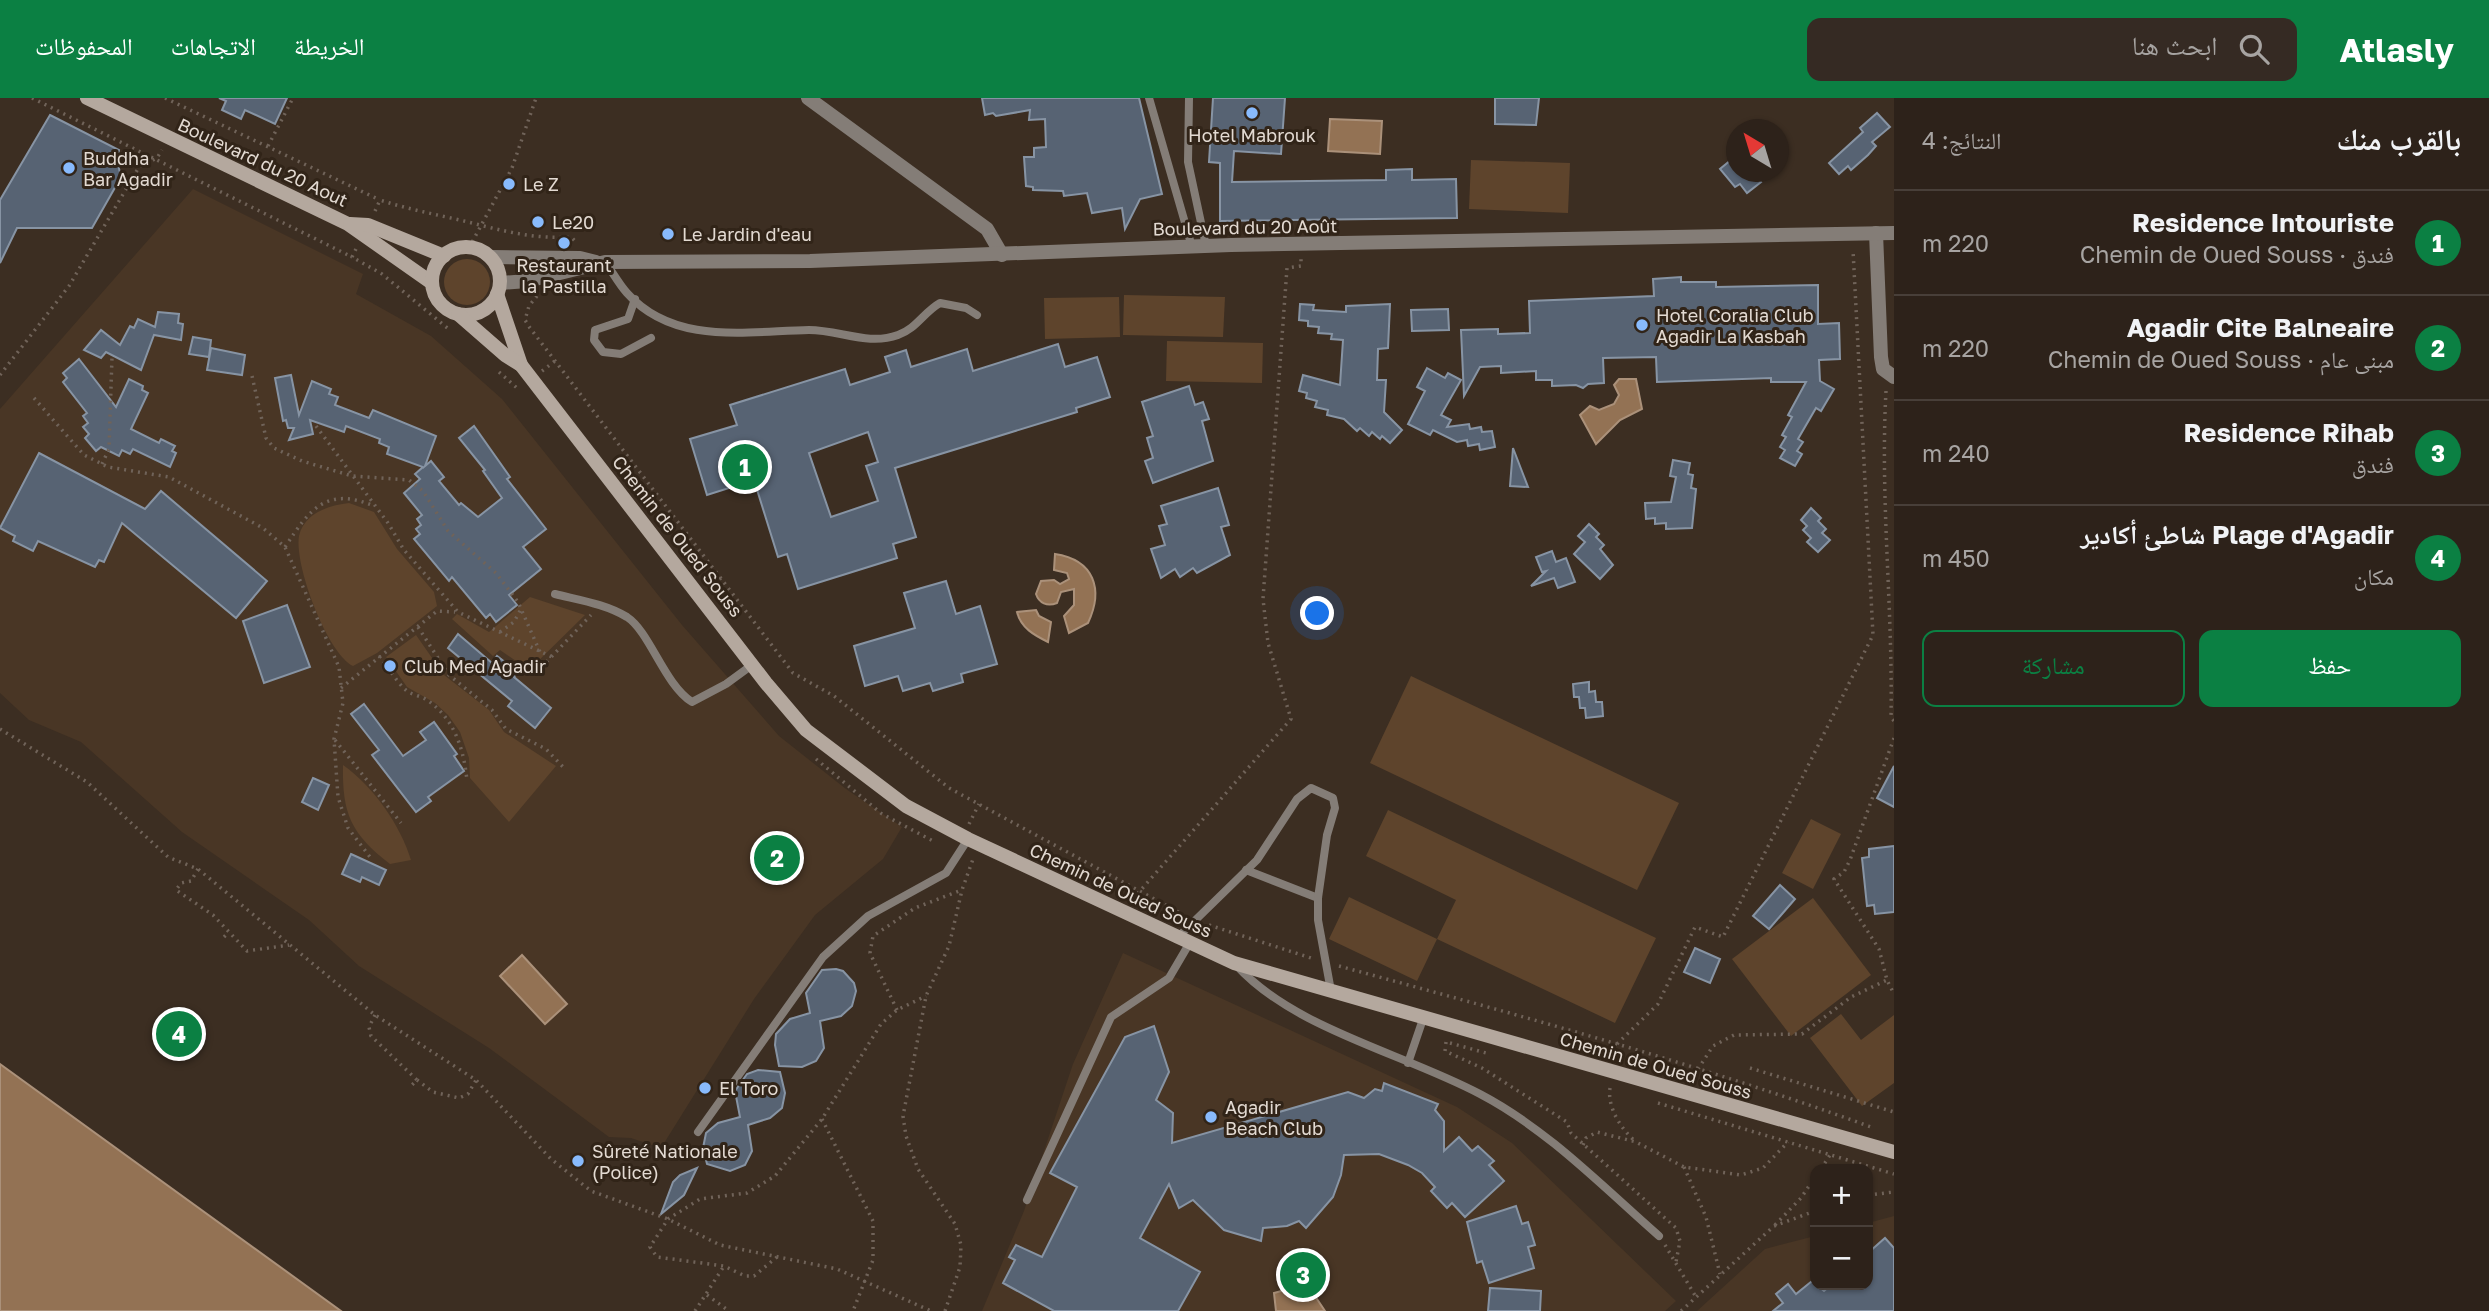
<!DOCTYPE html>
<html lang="ar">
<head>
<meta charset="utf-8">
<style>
	body { margin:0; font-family:"Golos Text","Noto Naskh Arabic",sans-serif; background:#352a23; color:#f1f3f6; direction:rtl }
	.controls { position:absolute; right:21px; bottom:21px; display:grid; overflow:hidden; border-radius:14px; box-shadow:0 2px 5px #0004 }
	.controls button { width:63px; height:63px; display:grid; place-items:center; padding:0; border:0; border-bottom:2px solid #483f39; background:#2d221a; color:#f1f3f6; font:35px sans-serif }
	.compass { position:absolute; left:1726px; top:21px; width:63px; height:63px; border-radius:50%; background:#2d221a; box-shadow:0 2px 5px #0004; rotate:322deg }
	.you { position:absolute; left:1318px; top:516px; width:24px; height:24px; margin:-18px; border:5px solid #fff; border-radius:50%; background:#1a73e8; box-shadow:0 0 0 10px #1a73e833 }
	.badge { display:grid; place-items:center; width:46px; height:46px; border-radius:50%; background:#0b8043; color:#fff; font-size:23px; font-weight:700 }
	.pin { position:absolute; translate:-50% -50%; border:4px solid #fff; box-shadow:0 2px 7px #0006 }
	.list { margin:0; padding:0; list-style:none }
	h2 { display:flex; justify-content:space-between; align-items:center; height:91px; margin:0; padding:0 28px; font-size:30px }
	h2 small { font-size:23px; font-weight:400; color:#a7a4a2 }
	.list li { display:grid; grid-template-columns:46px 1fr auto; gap:21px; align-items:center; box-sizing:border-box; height:105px; padding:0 28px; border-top:2px solid #483f39 }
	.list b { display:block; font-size:26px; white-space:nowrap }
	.list p { margin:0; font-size:23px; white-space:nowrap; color:#a7a4a2 }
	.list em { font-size:23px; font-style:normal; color:#a7a4a2 }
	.actions { display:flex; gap:14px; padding:21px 28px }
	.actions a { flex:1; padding:16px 0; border:2px solid #0b8043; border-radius:14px; text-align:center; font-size:24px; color:#0b8043 }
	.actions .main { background:#0b8043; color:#fff }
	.icon { flex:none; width:38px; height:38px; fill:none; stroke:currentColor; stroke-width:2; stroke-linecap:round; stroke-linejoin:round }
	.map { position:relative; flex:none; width:1894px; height:1213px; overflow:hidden; direction:ltr }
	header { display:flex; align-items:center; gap:42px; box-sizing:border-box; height:98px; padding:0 35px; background:#0b8043; color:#fff }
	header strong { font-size:33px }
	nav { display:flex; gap:38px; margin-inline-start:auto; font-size:24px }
	.search { width:490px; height:63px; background:#352a23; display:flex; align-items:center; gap:18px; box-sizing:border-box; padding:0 24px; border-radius:14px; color:#a7a4a2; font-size:26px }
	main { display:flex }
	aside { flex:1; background:#2d221a }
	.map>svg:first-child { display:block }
</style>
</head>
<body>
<header>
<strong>Atlasly</strong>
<div class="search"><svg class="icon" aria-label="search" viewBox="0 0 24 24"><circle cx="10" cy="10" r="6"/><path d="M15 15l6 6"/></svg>ابحث هنا</div>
<nav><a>الخريطة</a><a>الاتجاهات</a><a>المحفوظات</a></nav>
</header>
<main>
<aside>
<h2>بالقرب منك<small>النتائج: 4</small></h2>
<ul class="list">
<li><span class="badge">1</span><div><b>Residence Intouriste</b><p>فندق · Chemin de Oued Souss</p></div><em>220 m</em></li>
<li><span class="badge">2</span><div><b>Agadir Cite Balneaire</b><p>مبنى عام · Chemin de Oued Souss</p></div><em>220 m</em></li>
<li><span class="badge">3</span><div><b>Residence Rihab</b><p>فندق</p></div><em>240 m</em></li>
<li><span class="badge">4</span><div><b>Plage d'Agadir شاطئ أكادير</b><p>مكان</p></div><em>450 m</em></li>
</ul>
<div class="actions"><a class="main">حفظ</a><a>مشاركة</a></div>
</aside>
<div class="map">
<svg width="1894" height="1213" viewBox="0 0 1894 1213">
	<rect width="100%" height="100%" fill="#3c2e22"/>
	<g fill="#493625">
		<path d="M193,91L363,176L356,196L431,238L502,301L682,527L779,638L846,691L902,729L883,761L815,817L754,901L661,1050L631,1040L609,1039L489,950L359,868L309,822L182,734L81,644L29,622L0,595V311Z"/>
		<path d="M1123,855L1457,1009L1512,1045L1676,1203L1665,1213H982L1024,1113L1073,966Z"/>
		<path d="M1894,1118V1213H1697L1765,1151L1815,1138V1187H1868V1125Z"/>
	</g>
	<g fill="#5e442c">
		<path d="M1471,62L1570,65L1568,115L1469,111Z"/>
		<circle cx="467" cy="184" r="23"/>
		<path d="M1124,197L1225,199L1223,239L1123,237Z"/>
		<path d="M1119,199L1120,239L1045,241L1044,200Z"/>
		<path d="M1167,243L1263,245L1262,285L1166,283Z"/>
		<path d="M349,405L374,414L397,451L434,494L437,508L377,555L353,568C327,555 294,467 299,438C304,415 330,407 349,405Z"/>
		<path d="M530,499L585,517L529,572L500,552L493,558L452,521L457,516L489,534Z"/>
		<path d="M416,537L444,577L489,612L504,634L556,668L509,724L470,680L469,660L460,634L448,617L435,605L407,589L386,559Z"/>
		<path d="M1411,578L1679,705L1637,792L1370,665Z"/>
		<path d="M343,667C374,689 400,727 411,762L390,766C351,736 342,716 343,667Z"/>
		<path d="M1388,712L1656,840L1615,925L1437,841L1417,883L1329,841L1349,799L1437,841L1456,802L1366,758Z"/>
		<path d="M1811,721L1841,736L1813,791L1782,775Z"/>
		<path d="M1813,800L1871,877L1791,938L1732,861Z"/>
		<path d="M1841,916L1861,942L1894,917V985L1862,1008L1810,940Z"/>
	</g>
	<g fill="#937254" stroke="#ab917a" stroke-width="2">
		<path d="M1330,21L1382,23L1380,56L1328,53Z"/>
		<path d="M1619,281H1636L1642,311L1620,322L1596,346L1580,317L1590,308L1599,312L1614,306L1619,297L1614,287Z"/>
		<path d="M1055,456C1094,462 1104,491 1088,525L1069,535L1064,518L1074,507V491L1061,494L1057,505C1047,509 1039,505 1036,496L1041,483L1054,482L1060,486L1069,481L1067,475L1054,472Z"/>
		<path d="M1036,512L1039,518L1051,524L1048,544C1034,537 1021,530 1017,514Z"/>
		<path d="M522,857L567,906L545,926L500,878Z"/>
		<path d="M0,966L341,1213H0Z"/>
		<path d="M1307,1186L1325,1213H1276L1274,1195Z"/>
	</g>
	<g fill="#576373" stroke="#8794a4" stroke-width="2" fill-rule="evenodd">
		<path d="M219,0H287L275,26L245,12L241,21L222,12L226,3Z"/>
		<path d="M982,0H1139L1162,96L1140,101L1125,131L1122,110L1092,115L1087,95L1064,98L1063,93L1033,92V89L1026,88L1024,59H1034V50L1046,49L1045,21L1029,22L1030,12L996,18L993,15L985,17Z"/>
		<path d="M1213,0H1285L1281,56L1234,53L1232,84L1386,82V72L1412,71V82L1456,81L1457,120L1220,123V65L1209,64Z"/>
		<path d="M1495,0H1539L1536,27L1495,26Z"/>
		<path d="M1877,15L1890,29L1872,44L1876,48L1868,57L1851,72L1848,68L1839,76L1829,65L1863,34L1860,30Z"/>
		<path d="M50,17L119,52L117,62L121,79L92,130H17L0,165V102Z"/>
		<path d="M1732,61L1737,66V74H1752L1761,84L1747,95L1740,86L1735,89L1720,71Z"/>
		<path d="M1681,179V184H1716V189L1818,187V226L1839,225L1840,261L1819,262L1820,283L1834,291L1821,313L1816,310L1798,341L1803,344L1797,353L1802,356L1795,368L1780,360L1785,352L1780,349L1786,339L1782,337L1792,319L1788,317L1806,284H1771V280L1657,284L1656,259L1603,260L1604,285L1588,286L1583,290L1576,287L1552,288V282H1536V273L1501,275V268L1480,269L1464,298L1461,232L1498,231V236L1530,235L1529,203L1654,198L1653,181Z"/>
		<path d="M1300,206L1314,207L1313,212L1346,214V208L1390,206L1388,250L1378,251L1377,282H1386L1384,314L1402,332L1390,345L1382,338L1380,341L1372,334L1369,338L1360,330L1357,333L1344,321L1327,317L1328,312L1315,309L1317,303L1306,300L1307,295L1299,293L1303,277L1340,287L1343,242L1331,241L1332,236L1318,235L1319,229L1308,228V223L1299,222Z"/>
		<path d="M1448,211L1449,232L1412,233L1411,212Z"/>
		<path d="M158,214L179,216L178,225L183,226L181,242L154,237L141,272L106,254L101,260L84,252L101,232L120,247L130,228L134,230L138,221L155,229Z"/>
		<path d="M193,239L211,242L209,259L189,256Z"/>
		<path d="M1058,246L1065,269L1097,259L1110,299L1076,310L1077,314L895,370L916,439L893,446L897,460L798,491L787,456L778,459L754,382L707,397L690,341L737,327L730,307L845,271L850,287L890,274L885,259L906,252L911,269L967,251L973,273ZM868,334L878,364L866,368L878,403L831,419L809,355Z"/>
		<path d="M211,250L245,257L242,277L207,272Z"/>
		<path d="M79,261L116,309L129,281L143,288L142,292L148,295L131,331L159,345L161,341L175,348L172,353L176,355L170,369L133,351L130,356L122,352L119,358L101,349L96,353L85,340L89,336L83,329L88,325L83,318L87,315L63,284L67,280L63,275Z"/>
		<path d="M1427,270L1445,280L1448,275L1461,282L1441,317L1451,322L1447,329L1469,326L1470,331L1481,329L1482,334L1492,333L1495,349L1480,352L1479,346L1468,348L1467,342L1457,344L1433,332L1430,337L1408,326L1425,293L1417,289Z"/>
		<path d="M291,277L299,317L312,283L331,291L329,296L338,299L335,307L369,320L373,312L436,338L425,368L431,363L444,379L439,383L459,407L461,405L478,419L502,400L483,373L485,372L459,340L474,328L510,379L507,381L546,431L523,449L541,471L509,497L517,507L496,524L490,516L486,520L452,479L449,483L414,441L420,436L416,431L421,427L417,421L422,417L404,395L420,381L415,376L423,369L387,356L389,349L379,345L380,341L346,328L344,334L310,322L313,336L289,342L294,330H288L286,322L283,323L275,280Z"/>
		<path d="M1189,288L1195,307L1203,304L1209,321L1202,323L1213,363L1153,385L1145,363L1153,360L1147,340L1153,338L1142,304Z"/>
		<path d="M1513,350L1528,389L1510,388Z"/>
		<path d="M39,355L145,411L161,393L267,483L236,520L122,425L104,464L99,462L95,469L38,443L33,453L13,443L15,438L0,430Z"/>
		<path d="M1673,362L1690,365L1688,376L1693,377L1691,390L1696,391L1692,430L1666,431V425L1655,426V420L1646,421L1645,405L1671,404L1676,379L1670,378Z"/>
		<path d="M1218,390L1229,427L1221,429L1230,457L1197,475L1193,470L1180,479L1175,471L1161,480L1151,451L1165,447L1159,428L1167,426L1161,408Z"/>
		<path d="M1811,410L1821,420L1818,423L1826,431L1822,435L1830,442L1818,454L1807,444L1811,440L1803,432L1807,428L1801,422Z"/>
		<path d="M1589,426L1599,436L1596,439L1604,447L1600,451L1613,467L1600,481L1574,456L1585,444L1578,438Z"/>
		<path d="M1552,453L1556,464L1566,460L1575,484L1558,490L1554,480L1531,488L1546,473L1542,474L1536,459Z"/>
		<path d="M946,483L956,516L980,508L997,566L961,576L963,584L933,593L930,585L903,593L898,578L865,588L854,548L915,530L904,495Z"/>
		<path d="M287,507L310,569L264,585L243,523Z"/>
		<path d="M458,536L492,565L497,558L518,574L514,579L551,610L535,630L508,608L512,603L448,550Z"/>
		<path d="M1589,584V594L1595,593L1596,604H1602L1603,618L1586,620L1585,610H1580L1579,599H1574L1573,586Z"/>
		<path d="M364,606L403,658L426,642L420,634L434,624L457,656L454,658L464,673L428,699L431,703L416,714L372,657L379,652L351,616Z"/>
		<path d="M1894,668V709L1877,700Z"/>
		<path d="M313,680L329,687L318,712L302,704Z"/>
		<path d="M1894,748V814L1875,816L1874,807L1867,808L1862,760L1869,759V751Z"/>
		<path d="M351,756L386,772L379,787L362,779L360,784L342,776Z"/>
		<path d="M1780,787L1795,801L1769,831L1753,818Z"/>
		<path d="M1695,850L1720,861L1710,885L1684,874Z"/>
		<path d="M836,871L843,873L854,885L856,893L852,908L841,918L820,923L824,950L816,963L802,969L779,968L775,947L776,936L790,921L810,915L806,895L822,872Z"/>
		<path d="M1154,928L1169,974L1156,1002L1173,1015L1172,1045L1348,994L1364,1000L1375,991L1382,993L1384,985L1438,1006L1435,1012L1444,1023V1053L1459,1039L1472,1053L1478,1048L1494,1063L1489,1067L1504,1083L1465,1119L1452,1105L1447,1110L1431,1093L1435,1089L1422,1075L1408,1067L1379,1056L1344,1057L1341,1077L1333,1099L1306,1130L1299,1123L1287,1128L1263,1130L1261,1143L1224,1132L1193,1102L1179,1110L1169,1086L1140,1140L1200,1174L1178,1213H1054L1003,1185L1015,1162L1009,1159L1016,1147L1042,1159L1077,1089L1050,1075L1125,939Z"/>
		<path d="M758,972L780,974L785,995L782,1010L770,1020L748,1027L752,1053L745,1067L730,1073L707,1066L703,1050L706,1035L718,1025L740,1019L735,993L747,976Z"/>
		<path d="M697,1070L684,1097L661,1116L673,1084L680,1077Z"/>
		<path d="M1516,1108L1522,1126L1528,1124L1535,1147L1528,1149L1534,1170L1489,1185L1482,1163L1477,1165L1467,1124Z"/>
		<path d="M1885,1140L1894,1150V1213H1773L1783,1205L1776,1196L1788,1186L1796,1196L1812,1183L1824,1193L1831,1187H1868V1155Z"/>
		<path d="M1490,1190L1541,1193L1540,1213H1488Z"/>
	</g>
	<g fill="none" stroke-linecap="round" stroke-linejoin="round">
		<g stroke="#706359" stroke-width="3.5" stroke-dasharray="2 5" stroke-linecap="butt">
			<path d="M32,0L352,159"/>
			<path d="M165,0L380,102"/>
			<path d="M268,48L293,0"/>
			<path d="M375,113L380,102C413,113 446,118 480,127C511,135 539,141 571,139L577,145"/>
			<path d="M1215,130L1299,127L1300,133"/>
			<path d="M469,150L512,70L536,0"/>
			<path d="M356,151L352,159L382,176L451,233"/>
			<path d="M537,198L529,208L525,222L530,230L793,575L834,598L949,690L1182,816"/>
			<path d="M542,273L555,263"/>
			<path d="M499,274L517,290"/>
			<path d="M0,277L69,188L139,69L157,60L162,52"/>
			<path d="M252,278L266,340L274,350L302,363L352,378L409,382L423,393L448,433L496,475L518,504L540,554"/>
			<path d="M1886,293C1880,402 1893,510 1891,619L1894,623"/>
			<path d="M34,300L84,357L108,369L169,379L263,430L285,449L339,569L343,605L334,641L338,699L348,730L370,759"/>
			<path d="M316,328L388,425L404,452L458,514L552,559"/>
			<path d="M102,366L109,351L112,259"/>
			<path d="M285,449C310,411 326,388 374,408"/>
			<path d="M708,489L721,480"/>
			<path d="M418,529L449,577L492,612L506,631L546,651L566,672"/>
			<path d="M500,534L514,524L521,511"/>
			<path d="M379,558C388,568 396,584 407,593C413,597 421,598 427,602C455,621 464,652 467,683"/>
			<path d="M537,574L591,517"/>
			<path d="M341,590L437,513L455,514"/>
			<path d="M0,631L87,684L168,759L198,771L375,917L476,982L551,1061L591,1093L668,1121L720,1147L837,1171L931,1213"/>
			<path d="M1894,640L1850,762L1844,774L1834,781L1879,851L1887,882L1894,896"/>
			<path d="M335,642L401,725"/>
			<path d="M816,661L882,716L935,744"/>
			<path d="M969,726L979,706"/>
			<path d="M198,771L191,783L181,785L176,792L213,817L247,853L289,847"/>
			<path d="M1133,801L1291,621L1268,545L1263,501L1287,170L1301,168V161"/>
			<path d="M1209,827L1311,860"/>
			<path d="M224,839L229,834"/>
			<path d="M1339,868C1518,917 1696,965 1871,1029"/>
			<path d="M897,912L870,855L873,838L915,810L962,792"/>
			<path d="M375,917L369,929L371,938L417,982L411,988"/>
			<path d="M1446,944L1445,953L1482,970L1567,1024L1571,1035L1676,1130L1680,1143L1676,1164"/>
			<path d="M1450,945L1486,955"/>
			<path d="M1617,946L1658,906L1695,829L1723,839L1873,537L1853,152"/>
			<path d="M1750,970L1894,1014"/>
			<path d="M1698,971L1713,948L1734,937L1802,936L1851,899L1887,882"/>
			<path d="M417,982L433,994L459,1000L468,996L476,982"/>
			<path d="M1610,990C1607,1009 1621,1031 1635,1043"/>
			<path d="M1658,1005L1894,1076"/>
			<path d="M822,1021L873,1123V1162L853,1213"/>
			<path d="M1583,1047L1586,1040L1597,1034L1636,1044L1684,1069L1741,1077L1763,1070L1788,1044"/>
			<path d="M1684,1069L1706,1119L1720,1176"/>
			<path d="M1821,1071L1830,1057"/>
			<path d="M1868,1097L1894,1094"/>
			<path d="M1775,1127L1801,1100L1815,1079"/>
			<path d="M1665,1147L1696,1199"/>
			<path d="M777,1159L754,1178H745L724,1168L657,1159L650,1149L668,1121L700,1101L747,1095L775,1078L822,1021L881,926L897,912L926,898"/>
			<path d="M707,1197L729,1213"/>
			<path d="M695,1213L724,1168"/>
			<path d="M945,1213L960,1169L961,1147L955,1126L918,1071L906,1038L903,1018L926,898L949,848L962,792L973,761"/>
			<path d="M1681,1213L1774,1128L1815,1113"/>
		</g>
		<g stroke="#847d77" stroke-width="8">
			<path d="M1149,0L1192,149"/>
			<path d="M1189,0L1188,64L1206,148"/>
			<path d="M606,165C613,175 619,186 627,195C674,248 748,233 809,232C840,232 868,248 898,237C916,231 924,214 940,205L966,210L977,217"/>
			<path d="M635,201L628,221L595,232L594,242L603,254L621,256L651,240"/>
			<path d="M555,496C579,502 606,506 627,519C650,534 664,586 692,604L726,586L752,567"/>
			<path d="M1246,772L1318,800"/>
			<path d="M1176,841L1257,762L1297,701L1311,690L1333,700L1335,710L1327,737L1318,800V822L1331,893"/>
			<path d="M1236,867C1294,931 1403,955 1480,996C1547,1031 1603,1089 1659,1138"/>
			<path d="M1408,965L1423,921"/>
			<path d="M698,1034L823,859L868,818L946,775L968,741"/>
			<path d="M1027,1102L1111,919L1169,880L1189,846"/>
		</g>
		<g stroke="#847d77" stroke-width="14">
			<path d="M808,0L987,131L1002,157"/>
			<path d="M1876,135L1881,259L1883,271L1894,279"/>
			<path d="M490,159L580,160L596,164"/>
			<path d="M500,185L527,183L605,164L810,163L1231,147L1894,135"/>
		</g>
		<g stroke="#b4a89e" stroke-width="14">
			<path d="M87,0L348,126L432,185"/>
			<path d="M350,126L368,127L444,158"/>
			<circle cx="466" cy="183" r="34"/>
			<path d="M497,196L521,267"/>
			<path d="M458,216L505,257L521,267L766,585L806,632L906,708L968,741L1234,865L1894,1054"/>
		</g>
	</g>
	<g fill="#88bafc" stroke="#312418" stroke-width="2.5">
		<circle cx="1252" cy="15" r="7"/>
		<circle cx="69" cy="70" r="7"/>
		<circle cx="509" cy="86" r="7"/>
		<circle cx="538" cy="124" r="7"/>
		<circle cx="668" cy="136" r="7"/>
		<circle cx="564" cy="145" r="7"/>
		<circle cx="1642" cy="227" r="7"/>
		<circle cx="390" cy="568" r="7"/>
		<circle cx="705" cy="990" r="7"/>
		<circle cx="1211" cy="1019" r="7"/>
		<circle cx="578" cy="1063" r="7"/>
	</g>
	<g text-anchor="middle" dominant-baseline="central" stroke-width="6" stroke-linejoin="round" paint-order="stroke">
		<g font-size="18" fill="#e3dad2" stroke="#312418" text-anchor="start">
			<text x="1252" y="37" text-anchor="middle">Hotel Mabrouk</text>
			<text x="83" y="60">Buddha<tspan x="83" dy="21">Bar Agadir</tspan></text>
			<text x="523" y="86">Le Z</text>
			<text x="552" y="124">Le20</text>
			<text x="682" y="136">Le Jardin d'eau</text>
			<text x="564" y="167" text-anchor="middle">Restaurant<tspan x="564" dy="21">la Pastilla</tspan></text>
			<text x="1656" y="217">Hotel Coralia Club<tspan x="1656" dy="21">Agadir La Kasbah</tspan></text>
			<text x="404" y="568">Club Med Agadir</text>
			<text x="719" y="990">El Toro</text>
			<text x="1225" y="1009">Agadir<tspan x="1225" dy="21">Beach Club</tspan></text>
			<text x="592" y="1053">Sûreté Nationale<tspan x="592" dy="21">(Police)</tspan></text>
		</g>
		<g font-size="18" fill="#e3dad2" stroke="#312418">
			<text transform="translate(263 64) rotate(25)">Boulevard du 20 Aout</text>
			<text transform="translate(1245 129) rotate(-1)">Boulevard du 20 Août</text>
			<text transform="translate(678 438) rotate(52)">Chemin de Oued Souss</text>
			<text transform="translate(1121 792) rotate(25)">Chemin de Oued Souss</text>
			<text transform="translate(1656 967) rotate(16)">Chemin de Oued Souss</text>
		</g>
	</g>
</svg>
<div class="controls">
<button>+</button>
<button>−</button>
</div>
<svg class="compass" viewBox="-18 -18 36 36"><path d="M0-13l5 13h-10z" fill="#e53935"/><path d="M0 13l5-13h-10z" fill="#a7a4a2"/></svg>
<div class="you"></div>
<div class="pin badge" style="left:745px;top:369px">1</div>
<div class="pin badge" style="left:777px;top:760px">2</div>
<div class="pin badge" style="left:1303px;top:1177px">3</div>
<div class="pin badge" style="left:179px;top:936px">4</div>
</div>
</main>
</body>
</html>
